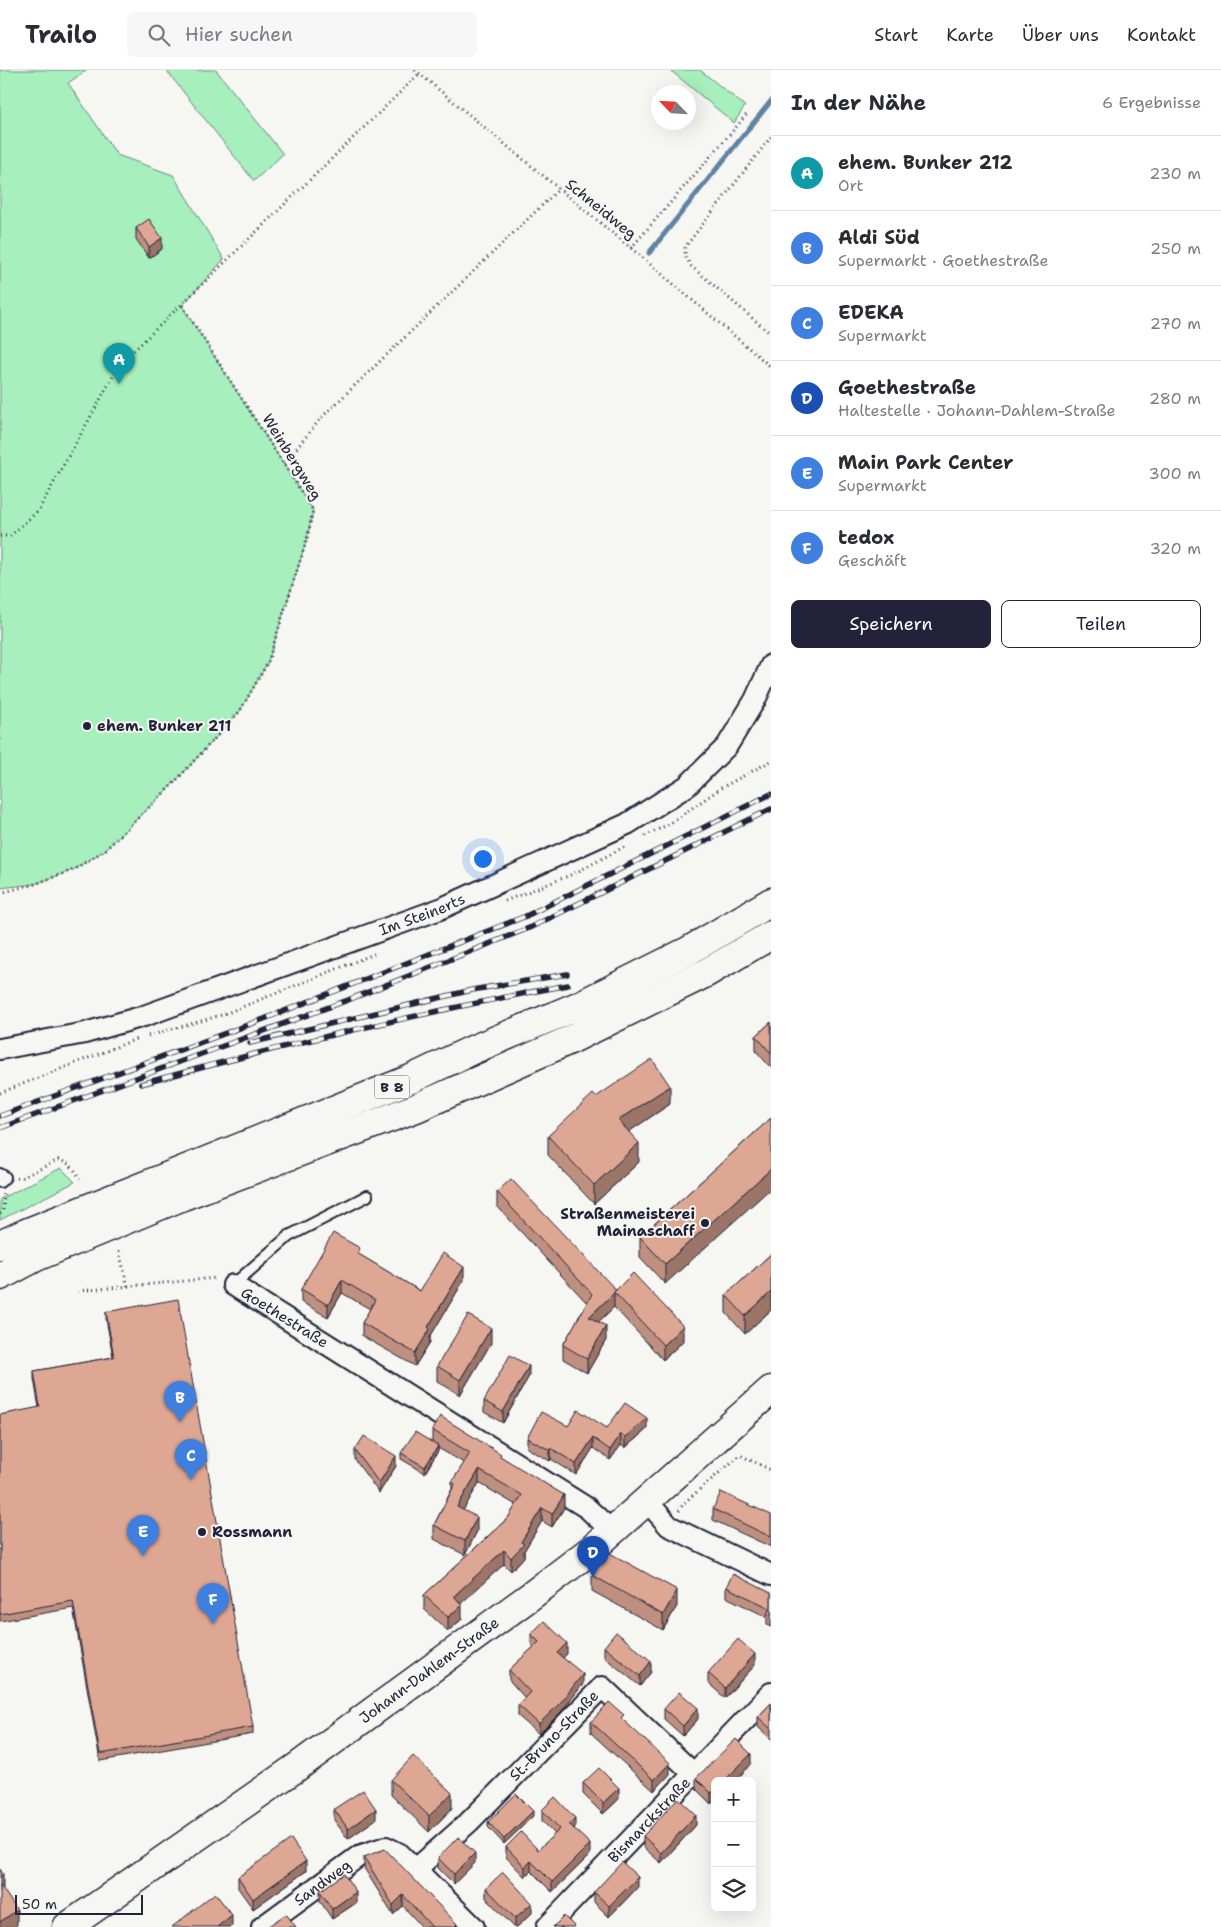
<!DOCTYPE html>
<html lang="de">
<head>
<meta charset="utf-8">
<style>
	body { margin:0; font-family:"Shantell Sans",sans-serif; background:#f7f7f7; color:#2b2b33 }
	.controls { position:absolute; right:15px; bottom:15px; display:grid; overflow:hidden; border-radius:8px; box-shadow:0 5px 20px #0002 }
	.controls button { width:45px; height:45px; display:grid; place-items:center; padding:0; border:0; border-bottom:1px solid #e1e1e2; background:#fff; color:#2b2b33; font:25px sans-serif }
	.compass { position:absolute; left:651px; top:15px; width:45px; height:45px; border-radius:50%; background:#fff; box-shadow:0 5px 20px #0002; rotate:295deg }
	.scale { position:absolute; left:15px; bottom:12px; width:128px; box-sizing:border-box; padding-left:5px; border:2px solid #22223b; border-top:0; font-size:14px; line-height:18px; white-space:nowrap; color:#22223b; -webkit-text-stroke:4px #f6f6f2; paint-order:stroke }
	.you { position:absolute; left:482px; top:788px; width:18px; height:18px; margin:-12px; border:4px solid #fff; border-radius:50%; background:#1a73e8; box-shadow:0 0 0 8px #1a73e833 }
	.badge { display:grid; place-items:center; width:32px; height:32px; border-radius:50%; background:#22223b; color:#fff; font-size:16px; font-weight:700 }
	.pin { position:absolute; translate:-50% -41px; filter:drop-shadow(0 1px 2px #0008) }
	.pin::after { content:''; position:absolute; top:26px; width:18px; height:15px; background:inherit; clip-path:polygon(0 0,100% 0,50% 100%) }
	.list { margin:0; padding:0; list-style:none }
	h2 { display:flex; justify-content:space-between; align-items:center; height:65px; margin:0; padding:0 20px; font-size:21px }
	h2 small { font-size:16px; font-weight:400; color:#7c7c81 }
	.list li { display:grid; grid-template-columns:32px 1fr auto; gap:15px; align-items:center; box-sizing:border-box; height:75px; padding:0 20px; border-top:1px solid #e1e1e2 }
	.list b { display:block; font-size:19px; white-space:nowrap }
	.list p { margin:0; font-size:16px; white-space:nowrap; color:#7c7c81 }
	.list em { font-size:16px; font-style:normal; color:#7c7c81 }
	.actions { display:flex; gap:10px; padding:15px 20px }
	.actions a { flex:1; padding:11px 0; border:1px solid #22223b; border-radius:8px; text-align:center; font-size:18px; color:#22223b }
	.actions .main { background:#22223b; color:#fff }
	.icon { flex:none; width:28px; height:28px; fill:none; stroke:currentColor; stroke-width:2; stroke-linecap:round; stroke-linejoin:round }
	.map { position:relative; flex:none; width:771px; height:1857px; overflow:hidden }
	header { display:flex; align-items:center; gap:30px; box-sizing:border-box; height:70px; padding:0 25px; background:#fff; border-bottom:1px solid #e1e1e2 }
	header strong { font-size:24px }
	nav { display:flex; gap:28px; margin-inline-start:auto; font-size:18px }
	.search { width:350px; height:45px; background:#f7f7f7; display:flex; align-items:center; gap:12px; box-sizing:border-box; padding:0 18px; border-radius:8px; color:#7c7c81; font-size:19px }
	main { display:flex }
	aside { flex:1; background:#fff }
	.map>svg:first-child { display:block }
</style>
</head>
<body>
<header>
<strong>Trailo</strong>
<div class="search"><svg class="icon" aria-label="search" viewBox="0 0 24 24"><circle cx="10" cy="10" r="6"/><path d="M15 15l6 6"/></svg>Hier suchen</div>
<nav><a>Start</a><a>Karte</a><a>Über uns</a><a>Kontakt</a></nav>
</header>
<main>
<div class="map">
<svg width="771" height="1857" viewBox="0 0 771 1857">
	<rect width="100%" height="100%" fill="#f6f6f2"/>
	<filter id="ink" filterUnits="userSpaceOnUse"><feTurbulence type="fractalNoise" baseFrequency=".02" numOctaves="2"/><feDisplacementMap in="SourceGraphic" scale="10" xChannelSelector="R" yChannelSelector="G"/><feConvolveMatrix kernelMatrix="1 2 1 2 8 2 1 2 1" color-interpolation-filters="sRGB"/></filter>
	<g filter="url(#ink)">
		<g fill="#a7efbc" stroke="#64887c">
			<path d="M0,0H87L68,13L117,85L173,105L224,189L182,236L313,440L307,469L268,592L240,641L172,715L105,780L73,800L35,814L0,818Z"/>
			<path d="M166,0H216L283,84L254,111Z"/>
			<path d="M670,0H700L745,36L734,53Z"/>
			<path d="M61,1098L75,1112L0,1150V1129Z"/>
		</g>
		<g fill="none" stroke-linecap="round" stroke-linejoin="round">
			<path stroke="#6083a3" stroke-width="5" d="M649,183L771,31"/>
			<defs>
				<g id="lane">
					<path d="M0,1104L5,1107L0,1112"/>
					<path d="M233,1215L289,1166L367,1126"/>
				</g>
				<g id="street">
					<path id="s1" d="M0,979L85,963L144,946L440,839L627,754L687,716L727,676L755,630L771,595"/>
					<path id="s2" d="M233,1215L587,1438L612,1461"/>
					<path d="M646,1430L669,1456L771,1505"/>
					<path id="s3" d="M416,1799L469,1752L602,1617L693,1703"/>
					<path id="s4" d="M262,1857L359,1786L386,1777L400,1784L474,1857"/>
					<path id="s5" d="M547,1857L771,1623"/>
				</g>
				<g id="secondary">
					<path id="s6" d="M67,1857L297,1697L532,1525L591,1480L771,1320"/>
				</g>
				<g id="highway">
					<path d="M0,1175L26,1163L411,1009L472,980L578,936L688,881L771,832"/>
					<path d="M0,1206L36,1187L183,1126L416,1038L572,969L706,903L771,865"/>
				</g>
			</defs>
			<use href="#lane" stroke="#22223b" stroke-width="14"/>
			<use href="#street" stroke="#22223b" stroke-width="24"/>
			<use href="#secondary" stroke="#22223b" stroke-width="31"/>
			<use href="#highway" stroke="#22223b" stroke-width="31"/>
			<g stroke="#22223b" stroke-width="3" stroke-dasharray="1 4" stroke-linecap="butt">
				<path d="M415,0L638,184L771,297"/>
				<path d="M771,67L685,177V186L691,196L771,264"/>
				<path d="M631,178L749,42"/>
				<path d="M284,394L321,348L559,119"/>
				<path d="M0,466H10L38,441L120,294L419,4"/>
				<path d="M645,766L669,754L721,718L771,691"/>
				<path d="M0,823L35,814L73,800L105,780L172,715L240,641L268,592L307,469L313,440L182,235"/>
				<path d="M505,831L573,804L624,777"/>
				<path d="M148,966L222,945L374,884"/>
				<path d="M0,1023L139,968"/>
				<path d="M17,1108H21L58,1090C70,1093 74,1098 80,1109"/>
				<path d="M0,1144L3,1140L4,1123"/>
				<path d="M119,1181L128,1217"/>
				<path d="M78,1221L216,1208"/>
				<path d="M679,1441L684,1433L740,1385L771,1400"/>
			</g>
			<use href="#lane" stroke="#f6f6f2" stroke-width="10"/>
			<use href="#street" stroke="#f6f6f2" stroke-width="20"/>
			<use href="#secondary" stroke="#f6f6f2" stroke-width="28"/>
			<use href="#highway" stroke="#f6f6f2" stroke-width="28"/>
			<defs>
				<g id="rail">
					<path d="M250,973L472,920L567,904"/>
					<path d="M141,1014C282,975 424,942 568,915"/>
					<path d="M0,1046L264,949L526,846L771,724"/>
					<path d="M0,1058L348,930L529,858L771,739"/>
				</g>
			</defs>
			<use href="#rail" stroke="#22223b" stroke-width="5.5"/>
			<use href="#rail" stroke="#f6f6f2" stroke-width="4" stroke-dasharray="11" stroke-linecap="butt"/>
		</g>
		<g fill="#bf907f" stroke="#22223b">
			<path d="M136,158L162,179L149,188L136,169Z"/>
			<path d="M771,952V998L756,981V966Z"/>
			<path d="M596,1027L670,1034L628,1062L639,1092L594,1134L548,1085V1066Z"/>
			<path d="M771,1048L665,1214L640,1187V1167Z"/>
			<path d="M497,1122L616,1220L683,1271L663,1290L614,1237L598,1252L606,1270L587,1303L563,1289V1275L587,1233L497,1136Z"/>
			<path d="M771,1184V1240L745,1264L726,1243V1225Z"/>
			<path d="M360,1185L420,1221L464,1210L430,1267V1272L415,1296L362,1266V1253L370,1239L342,1223L328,1247L301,1232V1219Z"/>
			<path d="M106,1242L253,1657V1664L100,1691L73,1538L0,1551V1345L39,1338L34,1309V1301L113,1287L106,1249Z"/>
			<path d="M491,1273L460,1325L437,1311V1296Z"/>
			<path d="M529,1306L503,1353L484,1342V1331Z"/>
			<path d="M568,1356L607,1358L647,1359L625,1378L621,1375L610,1390L593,1378L576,1405L551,1389L550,1391L527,1378V1368Z"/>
			<path d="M432,1360L501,1387L564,1438L552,1457L542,1451L524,1481V1487L511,1501L504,1494L460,1533L462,1549L448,1561L424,1539V1525L508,1448L516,1435L479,1413L463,1440L477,1461L465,1485L434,1469V1455L452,1419V1412L464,1393L438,1378V1381L425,1403L401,1389V1383L432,1372Z"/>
			<path d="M355,1380L396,1396L379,1423L355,1390Z"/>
			<path d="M713,1439L771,1445V1477L713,1450Z"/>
			<path d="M592,1505L677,1536L663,1560L592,1521Z"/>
			<path d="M726,1517L771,1523V1557L767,1554V1547L726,1527Z"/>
			<path d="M531,1564L567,1584L562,1588L583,1614L561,1642L539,1664L518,1646V1635L525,1628L509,1610V1600L534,1577L531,1574Z"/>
			<path d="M604,1577L651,1602L640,1616L604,1587Z"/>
			<path d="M755,1595L725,1628L708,1613V1603Z"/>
			<path d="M771,1633V1669L758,1657V1647Z"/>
			<path d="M664,1639L698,1649L683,1666L664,1649Z"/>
			<path d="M624,1651L670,1704L654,1721L591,1663V1652Z"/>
			<path d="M751,1694L735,1711H715L711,1734L696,1719V1708Z"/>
			<path d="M391,1710L452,1738L429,1762L391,1725Z"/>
			<path d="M583,1713L619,1729L603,1744L583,1724Z"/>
			<path d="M334,1739L376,1749L348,1769L334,1750Z"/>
			<path d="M542,1740L575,1758L574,1759L590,1785L552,1822L531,1801L525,1807L506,1787V1777L538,1780L555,1764L542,1751Z"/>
			<path d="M533,1746L504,1774L488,1757V1752Z"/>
			<path d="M696,1755L661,1793L643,1777V1766Z"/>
			<path d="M364,1787L457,1857H422L403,1836L393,1845L364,1798Z"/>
			<path d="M438,1788L475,1793L454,1814L438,1798Z"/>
			<path d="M306,1801L253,1839L238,1818V1807Z"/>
			<path d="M638,1817L609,1847L594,1832V1822Z"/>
			<path d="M486,1818L532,1843L517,1857H514L486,1828Z"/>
			<path d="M320,1821L356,1833L332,1849L320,1831Z"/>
		</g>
		<g fill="#9b7568" stroke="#22223b">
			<path d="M162,168V179L149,188V177Z"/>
			<path d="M670,1016V1034L618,1069V1050Z"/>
			<path d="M639,1073V1092L594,1134V1115Z"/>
			<path d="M771,1099V1118L665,1214V1194Z"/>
			<path d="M464,1197V1210L430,1267V1272L415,1296V1283L428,1257Z"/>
			<path d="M342,1210V1223L328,1247V1235Z"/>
			<path d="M771,1222V1240L745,1264V1246Z"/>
			<path d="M614,1223V1237L589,1261V1247Z"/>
			<path d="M606,1256V1270L587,1303V1289Z"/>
			<path d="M683,1256V1271L663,1290V1275Z"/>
			<path d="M491,1258V1273L460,1325V1310Z"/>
			<path d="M529,1296V1306L503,1353V1342Z"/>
			<path d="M647,1348V1359L625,1378V1367Z"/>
			<path d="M621,1364V1375L610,1390V1380Z"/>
			<path d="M593,1368V1378L576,1405V1394Z"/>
			<path d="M438,1376V1381L425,1403V1397Z"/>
			<path d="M551,1378V1389L550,1391V1380Z"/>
			<path d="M396,1386V1396L379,1423V1413Z"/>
			<path d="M479,1400V1413L457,1451V1437Z"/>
			<path d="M564,1425V1438L552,1457V1444Z"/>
			<path d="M542,1438V1451L524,1481V1487L511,1501V1488L521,1472Z"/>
			<path d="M477,1447V1461L465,1485V1471Z"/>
			<path d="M504,1480V1494L454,1540V1526Z"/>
			<path d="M677,1520V1536L663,1560V1545Z"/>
			<path d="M462,1535V1549L448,1561V1547Z"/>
			<path d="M567,1573V1584L557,1594V1583Z"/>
			<path d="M755,1584V1595L725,1628V1618Z"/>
			<path d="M651,1591V1602L640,1616V1606Z"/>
			<path d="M583,1604V1614L561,1642L539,1664V1654Z"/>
			<path d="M698,1638V1649L683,1666V1656Z"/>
			<path d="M751,1684V1694L735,1711H724Z"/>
			<path d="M670,1693V1704L654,1721V1710Z"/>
			<path d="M619,1718V1729L603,1744V1733Z"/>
			<path d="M715,1720V1730L711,1734V1723Z"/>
			<path d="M452,1723V1738L429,1762V1746Z"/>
			<path d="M376,1739V1749L348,1769V1759Z"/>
			<path d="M533,1741V1746L504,1774V1769Z"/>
			<path d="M696,1745V1755L661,1793V1783Z"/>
			<path d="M575,1748V1758L569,1764V1754Z"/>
			<path d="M590,1774V1785L552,1822V1812Z"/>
			<path d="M475,1783V1793L454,1814V1804Z"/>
			<path d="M306,1791V1801L253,1839V1829Z"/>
			<path d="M531,1791V1801L525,1807V1797Z"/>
			<path d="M3,1804V1819L0,1822V1807Z"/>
			<path d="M638,1807V1817L609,1847V1836Z"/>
			<path d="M356,1822V1833L332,1849V1839Z"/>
			<path d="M403,1825V1836L393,1845V1835Z"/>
			<path d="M532,1833V1843L517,1857H515V1848Z"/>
			<path d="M17,1840V1855L14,1857H0V1852Z"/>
			<path d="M232,1845V1856L230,1857H217Z"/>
		</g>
		<g fill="#dea794" stroke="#22223b">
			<path d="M149,149L162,168L149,177L136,158Z"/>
			<path d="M771,952V983L756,966Z"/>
			<path d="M652,989L670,1016L618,1050L639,1073L594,1115L548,1066L593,1024L596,1027Z"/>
			<path d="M771,1048V1099L665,1194L640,1167Z"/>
			<path d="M511,1109L616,1220L614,1222V1223L589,1247L606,1256L587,1289L563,1275L592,1224L497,1122Z"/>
			<path d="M333,1163L360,1178L357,1183L420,1221L443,1183L464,1197L428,1257L430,1259L415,1283L362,1253L375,1230L342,1210L328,1235L301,1219Z"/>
			<path d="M771,1184V1222L745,1246L726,1225Z"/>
			<path d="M633,1203L683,1256L663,1275L614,1222Z"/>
			<path d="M178,1229L253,1657L100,1684L73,1531L0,1544V1345L40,1337L34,1301L114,1287L106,1242Z"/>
			<path d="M468,1245L491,1258L460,1310L437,1296Z"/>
			<path d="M510,1285L529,1296L503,1342L484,1331Z"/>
			<path d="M625,1333L647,1348L625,1367L621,1364L610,1380L593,1368L576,1394L551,1378L550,1380L527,1368L541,1342L568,1356L578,1340L607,1358Z"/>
			<path d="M440,1346L501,1384L500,1386L564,1425L552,1444L542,1438L521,1472L524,1474L511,1488L504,1480L454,1526L462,1535L448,1547L424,1525L508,1448L522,1425L479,1400L457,1437L477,1447L465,1471L434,1455L455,1414L452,1412L470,1383L432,1360Z"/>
			<path d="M415,1362L438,1376L425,1397L401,1383Z"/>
			<path d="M364,1366L396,1386L379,1413L355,1380Z"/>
			<path d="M721,1422L771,1445V1467L713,1439Z"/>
			<path d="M606,1481L677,1520L663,1545L592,1505Z"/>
			<path d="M733,1504L771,1523V1546L767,1544L770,1538L726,1517Z"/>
			<path d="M544,1551L567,1573L557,1583L583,1604L561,1632L539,1654L518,1635L530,1622L509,1600L539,1572L531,1564Z"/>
			<path d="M616,1562L651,1591L640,1606L604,1577Z"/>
			<path d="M738,1569L755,1584L725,1618L708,1603Z"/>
			<path d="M679,1622L698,1638L683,1656L664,1639Z"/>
			<path d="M609,1632L624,1645L621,1648L670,1693L654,1710L591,1652Z"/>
			<path d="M771,1633V1659L758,1647Z"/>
			<path d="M736,1669L751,1684L724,1711H715V1720L711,1723L696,1708Z"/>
			<path d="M413,1686L452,1723L429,1746L391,1710Z"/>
			<path d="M599,1698L619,1718L603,1733L583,1713Z"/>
			<path d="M363,1720L376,1739L348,1759L334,1739Z"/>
			<path d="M516,1724L533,1741L504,1769L488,1752Z"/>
			<path d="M555,1727L575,1748L569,1754L590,1774L552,1812L531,1791L525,1797L506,1777L521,1762L538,1780L560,1759L542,1740Z"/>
			<path d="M678,1728L696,1745L661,1783L643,1766Z"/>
			<path d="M458,1767L475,1783L454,1804L438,1788Z"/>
			<path d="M291,1769L306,1791L253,1829L238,1807Z"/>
			<path d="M385,1779L457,1854L454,1857H432L403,1825L393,1835L364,1787Z"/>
			<path d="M622,1792L638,1807L609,1836L594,1822Z"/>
			<path d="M0,1799L3,1804L0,1807Z"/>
			<path d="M503,1802L532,1833L515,1848L486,1818Z"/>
			<path d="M344,1804L356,1822L332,1839L320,1821Z"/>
			<path d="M0,1815L17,1840L0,1852Z"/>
			<path d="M215,1823L232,1845L217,1857H172Z"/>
			<path d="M286,1844L296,1857H267Z"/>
			<path d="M564,1846L575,1857H553Z"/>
		</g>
	</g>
	<g fill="#22223b" stroke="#f6f6f2" stroke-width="2">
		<circle cx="87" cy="656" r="5"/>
		<circle cx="705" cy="1153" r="5"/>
		<circle cx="202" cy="1462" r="5"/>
	</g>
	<g text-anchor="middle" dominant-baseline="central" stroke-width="4" stroke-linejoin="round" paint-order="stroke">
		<rect fill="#f6f6f2" stroke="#626272" stroke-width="1" x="374.5" y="1005.5" width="35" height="23" rx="4"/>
		<g font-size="14" font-weight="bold" fill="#22223b">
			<text x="392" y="1017">B 8</text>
		</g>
		<g font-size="15" fill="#22223b" stroke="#f6f6f2">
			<text transform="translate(601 139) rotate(39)">Schneidweg</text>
			<text transform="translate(292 387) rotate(58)">Weinbergweg</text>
			<text stroke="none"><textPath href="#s1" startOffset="444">Im Steinerts</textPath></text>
			<text stroke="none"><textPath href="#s2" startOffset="61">Goethestraße</textPath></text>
			<text stroke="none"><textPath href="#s6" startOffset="444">Johann-Dahlem-Straße</textPath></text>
			<text stroke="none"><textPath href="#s3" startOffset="192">St.-Bruno-Straße</textPath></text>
			<text stroke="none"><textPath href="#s5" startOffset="148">Bismarckstraße</textPath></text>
			<text stroke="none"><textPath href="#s4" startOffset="75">Sandweg</textPath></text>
		</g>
		<g font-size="15" font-weight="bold" fill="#22223b" stroke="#f6f6f2" text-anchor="start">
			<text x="97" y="656">ehem. Bunker 211</text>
			<text x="695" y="1144" text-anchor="end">Straßenmeisterei<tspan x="695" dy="17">Mainaschaff</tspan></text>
			<text x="212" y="1462">Rossmann</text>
		</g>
	</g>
</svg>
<div class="controls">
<button>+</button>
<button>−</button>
<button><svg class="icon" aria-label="layers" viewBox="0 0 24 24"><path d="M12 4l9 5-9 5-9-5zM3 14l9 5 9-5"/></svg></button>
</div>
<svg class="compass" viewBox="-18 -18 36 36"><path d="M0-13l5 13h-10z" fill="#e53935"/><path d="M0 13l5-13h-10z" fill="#7c7c81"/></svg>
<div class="scale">50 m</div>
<div class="you"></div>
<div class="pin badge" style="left:119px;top:314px;background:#0f9aa8">A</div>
<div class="pin badge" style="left:180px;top:1352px;background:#3f7fe0">B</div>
<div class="pin badge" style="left:191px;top:1410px;background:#3f7fe0">C</div>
<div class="pin badge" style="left:593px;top:1507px;background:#1a4fb4">D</div>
<div class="pin badge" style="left:143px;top:1486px;background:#3f7fe0">E</div>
<div class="pin badge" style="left:213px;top:1554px;background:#3f7fe0">F</div>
</div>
<aside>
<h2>In der Nähe<small>6 Ergebnisse</small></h2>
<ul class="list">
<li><span class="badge" style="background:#0f9aa8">A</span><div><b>ehem. Bunker 212</b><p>Ort</p></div><em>230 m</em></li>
<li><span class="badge" style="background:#3f7fe0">B</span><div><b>Aldi Süd</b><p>Supermarkt · Goethestraße</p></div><em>250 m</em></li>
<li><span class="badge" style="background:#3f7fe0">C</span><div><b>EDEKA</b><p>Supermarkt</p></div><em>270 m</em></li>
<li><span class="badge" style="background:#1a4fb4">D</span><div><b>Goethestraße</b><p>Haltestelle · Johann-Dahlem-Straße</p></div><em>280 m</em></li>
<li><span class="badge" style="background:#3f7fe0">E</span><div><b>Main Park Center</b><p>Supermarkt</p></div><em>300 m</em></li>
<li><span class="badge" style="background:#3f7fe0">F</span><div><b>tedox</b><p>Geschäft</p></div><em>320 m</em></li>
</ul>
<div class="actions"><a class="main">Speichern</a><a>Teilen</a></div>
</aside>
</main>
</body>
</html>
